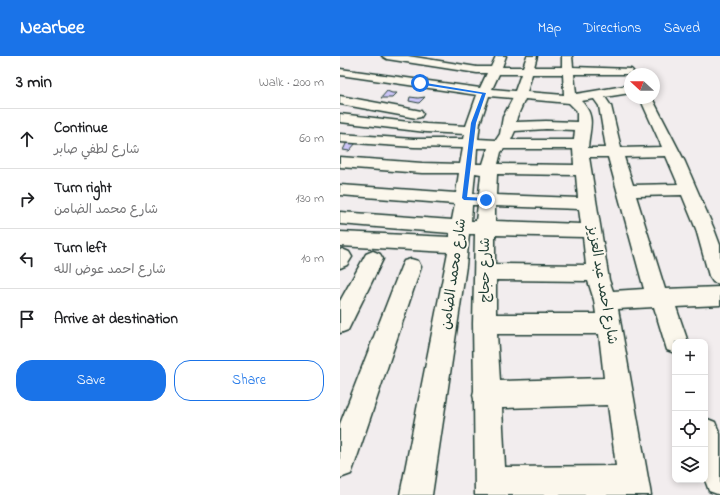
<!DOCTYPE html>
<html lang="en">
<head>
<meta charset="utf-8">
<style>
	body { margin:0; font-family:"Indie Flower","Playpen Sans Arabic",sans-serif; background:#f2f2f2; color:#202124 }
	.controls { position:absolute; right:12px; bottom:12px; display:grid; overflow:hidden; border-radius:8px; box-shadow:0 2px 6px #0003 }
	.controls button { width:36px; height:36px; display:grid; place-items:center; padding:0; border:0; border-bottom:1px solid #e0e0e0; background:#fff; color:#202124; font:20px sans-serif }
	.compass { position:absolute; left:284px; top:12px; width:36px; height:36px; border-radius:50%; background:#fff; box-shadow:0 2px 6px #0003; rotate:291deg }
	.stop { position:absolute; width:12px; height:12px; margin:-9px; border:3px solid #1a73e8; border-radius:50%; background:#fff }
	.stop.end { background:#1a73e8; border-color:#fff; box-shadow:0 1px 4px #0008 }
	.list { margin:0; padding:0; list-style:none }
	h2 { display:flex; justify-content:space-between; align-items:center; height:52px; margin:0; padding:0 16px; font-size:17px }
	h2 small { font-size:13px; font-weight:400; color:#757577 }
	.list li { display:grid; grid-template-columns:26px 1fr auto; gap:12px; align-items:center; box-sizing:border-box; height:60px; padding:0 16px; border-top:1px solid #e0e0e0 }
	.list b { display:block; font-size:15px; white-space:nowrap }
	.list p { margin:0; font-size:13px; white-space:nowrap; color:#757577 }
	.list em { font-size:13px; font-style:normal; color:#757577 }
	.actions { display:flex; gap:8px; padding:12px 16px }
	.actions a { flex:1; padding:9px 0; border:1px solid #1a73e8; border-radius:16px; text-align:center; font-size:14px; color:#1a73e8 }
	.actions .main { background:#1a73e8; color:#fff }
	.icon { flex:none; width:22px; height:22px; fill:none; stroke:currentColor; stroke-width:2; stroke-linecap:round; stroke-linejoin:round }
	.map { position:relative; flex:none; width:380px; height:439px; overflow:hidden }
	header { display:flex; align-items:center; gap:24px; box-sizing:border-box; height:56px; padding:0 20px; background:#1a73e8; color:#fff }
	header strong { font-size:19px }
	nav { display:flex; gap:22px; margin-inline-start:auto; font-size:14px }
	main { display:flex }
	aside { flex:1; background:#fff }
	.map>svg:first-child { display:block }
</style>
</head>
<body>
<header>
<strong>Nearbee</strong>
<nav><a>Map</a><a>Directions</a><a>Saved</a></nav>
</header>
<main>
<aside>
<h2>3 min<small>Walk · 200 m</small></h2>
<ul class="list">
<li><svg class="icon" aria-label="ahead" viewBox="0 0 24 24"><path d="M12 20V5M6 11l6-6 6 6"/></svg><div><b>Continue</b><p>شارع لطفي صابر</p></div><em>60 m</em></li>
<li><svg class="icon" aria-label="right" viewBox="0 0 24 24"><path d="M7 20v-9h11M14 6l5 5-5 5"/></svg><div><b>Turn right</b><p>شارع محمد الضامن</p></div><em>130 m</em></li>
<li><svg class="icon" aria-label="left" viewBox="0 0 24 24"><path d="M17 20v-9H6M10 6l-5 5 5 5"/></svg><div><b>Turn left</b><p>شارع احمد عوض الله</p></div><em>10 m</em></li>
<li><svg class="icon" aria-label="arrive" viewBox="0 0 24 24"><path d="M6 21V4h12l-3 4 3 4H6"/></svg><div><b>Arrive at destination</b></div></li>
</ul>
<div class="actions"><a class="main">Save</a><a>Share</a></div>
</aside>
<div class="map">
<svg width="380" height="439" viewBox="0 0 380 439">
	<rect width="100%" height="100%" fill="#f2edee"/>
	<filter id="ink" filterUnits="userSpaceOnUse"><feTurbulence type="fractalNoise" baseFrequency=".025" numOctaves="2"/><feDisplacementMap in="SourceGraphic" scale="8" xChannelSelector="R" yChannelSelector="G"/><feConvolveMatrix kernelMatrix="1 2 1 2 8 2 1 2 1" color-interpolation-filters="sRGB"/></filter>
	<g filter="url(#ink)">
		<g fill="#ccc5f7" stroke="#1f3d34">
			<path d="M47,35L52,37H57L52,42H41Z"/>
			<path d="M70,41L78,42L85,41L79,47L69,45Z"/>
			<path d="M7,86H17L9,95L3,94Z"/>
		</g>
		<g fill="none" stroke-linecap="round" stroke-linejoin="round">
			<defs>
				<g id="minor">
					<path d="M42,0H68L137,11H151L156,0H166L162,11H183L187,0H197L194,11H222V0H232L233,11L291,13L293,15L291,17L287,18H234L236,38L290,29V37L265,41L271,50L281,92L322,91L300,42H312L345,106L374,173L380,189V228L373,226L369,220L356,173L342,139L296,140L325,233L380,231V249L336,251L348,286H335V297L327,294L314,251L278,253L311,439H135L134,343L133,339L134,335L133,268L135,178H129L126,210L92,439H60L108,196L0,190V176L110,181V177L0,168V156L112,164L115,148L0,139V129L116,137L119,117H82L0,111V101L82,107L120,108L123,92L74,91L0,86V78L74,83H124L125,78L86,76L0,66V58L86,68L126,70L137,39L0,19V13L140,32L147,17H137L47,3ZM159,18H181L175,35L152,33ZM192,18H223L224,39L187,36ZM149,40L173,42L163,61L160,78L156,84L138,83L140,67ZM185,43L229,47L237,55V66L206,65L176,66L177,61ZM254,43L259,50L266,92H248C249,73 257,61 241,45ZM206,73L235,74L234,84H171L175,75ZM137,92H148L143,108H136ZM164,93H233L234,109L158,108L161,96ZM326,100L338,128L293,129L284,101ZM249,101H268L304,233L273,235L269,224ZM135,117L141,118L139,138H133ZM157,118L236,119L238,142L156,139ZM132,149H138L136,165H131ZM155,150L239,153L241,168L155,165ZM155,179L243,181L246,209L155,208ZM156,224L248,225L254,244L256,258H156ZM157,278H259L264,322L160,325ZM268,349L276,410L165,411L162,352Z"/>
					<path d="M0,40L76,54L81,55L83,58L81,61L76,62L0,48Z"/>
					<path d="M2,193L9,196L12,201L7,209L0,212V194Z"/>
					<path d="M33,195L40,198L43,203L8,274L0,277V245L26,198Z"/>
					<path d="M71,203L78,205L81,211L15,407L11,418L0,422V368L61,211L64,205Z"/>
					<path d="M365,362L375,366L380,378V439L369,435L365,424Z"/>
				</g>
			</defs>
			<use href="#minor" stroke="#1f3d34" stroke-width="3"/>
			<use href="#minor" fill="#fbf7ec" fill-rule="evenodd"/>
		</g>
	</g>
	<path fill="#1a73e8" d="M80,26L146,37L136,67L127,141L146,142L149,144L148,145L124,144L122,142L131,67L142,38L78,28Z"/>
	<g text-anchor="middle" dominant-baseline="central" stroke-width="4" stroke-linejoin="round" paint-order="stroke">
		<g font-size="14" fill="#1f3d34" stroke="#fbf7ec">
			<text transform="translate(145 214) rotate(-90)">شارع حجاج</text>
			<text transform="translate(114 218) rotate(-82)">شارع محمد الضامن</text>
			<text transform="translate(262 229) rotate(80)">شارع احمد عبد العزيز</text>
		</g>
	</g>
</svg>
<div class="controls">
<button>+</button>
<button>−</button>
<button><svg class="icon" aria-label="locate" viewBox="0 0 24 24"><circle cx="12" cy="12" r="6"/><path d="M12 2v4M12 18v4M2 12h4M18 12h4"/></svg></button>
<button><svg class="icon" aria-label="layers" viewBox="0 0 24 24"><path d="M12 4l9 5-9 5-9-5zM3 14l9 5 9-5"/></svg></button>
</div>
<svg class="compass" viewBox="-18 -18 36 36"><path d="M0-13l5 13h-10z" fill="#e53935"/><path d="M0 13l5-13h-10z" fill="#757577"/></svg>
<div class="stop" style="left:80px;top:27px"></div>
<div class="stop end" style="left:146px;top:144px"></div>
</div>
</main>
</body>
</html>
